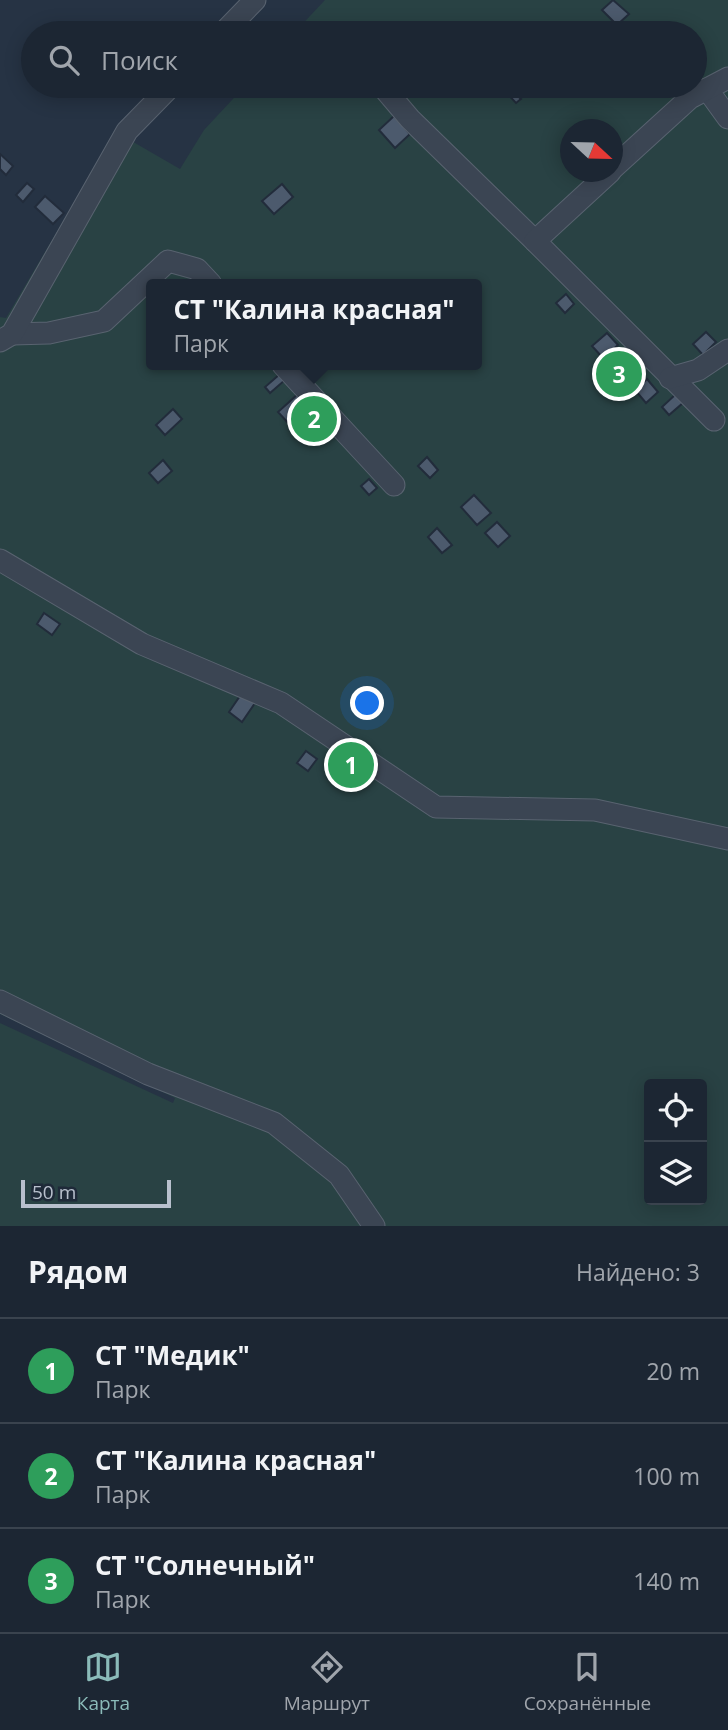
<!DOCTYPE html>
<html lang="ru">
<head>
<meta charset="utf-8">
<style>
	body { margin:0; font-family:"Open Sans",sans-serif; background:#252e3b; color:#f1f3f6 }
	.controls { position:absolute; right:21px; bottom:21px; display:grid; overflow:hidden; border-radius:7px; box-shadow:0 4px 18px #0003 }
	.controls button { width:63px; height:63px; display:grid; place-items:center; padding:0; border:0; border-bottom:2px solid #3a434e; background:#1c2633; color:#f1f3f6; font:35px sans-serif }
	.compass { position:absolute; left:560px; top:119px; width:63px; height:63px; border-radius:50%; background:#1c2633; box-shadow:0 4px 18px #0003; rotate:112deg }
	.scale { position:absolute; left:21px; bottom:18px; width:150px; box-sizing:border-box; padding-left:7px; border:4px solid #b8c0cd; border-top:0; font-size:19px; line-height:24px; white-space:nowrap; color:#b8c0cd; -webkit-text-stroke:5px #1f2a39; paint-order:stroke }
	.you { position:absolute; left:368px; top:704px; width:24px; height:24px; margin:-18px; border:5px solid #fff; border-radius:50%; background:#1a73e8; box-shadow:0 0 0 10px #1a73e833 }
	.badge { display:grid; place-items:center; width:46px; height:46px; border-radius:50%; background:#8bbbb9; color:#fff; font-size:23px; font-weight:700 }
	.pin { position:absolute; translate:-50% -50%; border:4px solid #fff; box-shadow:0 2px 7px #0006 }
	.popup { position:absolute; left:146px; top:279px; width:336px; height:91px; box-sizing:border-box; display:grid; place-content:center; border-radius:7px; background:#1c2633; filter:drop-shadow(0 2px 5px #0005); font-size:23px; white-space:nowrap; color:#a0a5ac }
	.popup b { font-size:26px; color:#f1f3f6 }
	.popup::after { content:''; position:absolute; left:50%; top:100%; margin-left:-14px; border:14px solid transparent; border-top-color:#1c2633 }
	.list { margin:0; padding:0; list-style:none }
	h2 { display:flex; justify-content:space-between; align-items:center; height:91px; margin:0; padding:0 28px; font-size:30px }
	h2 small { font-size:23px; font-weight:400; color:#a0a5ac }
	.list li { display:grid; grid-template-columns:46px 1fr auto; gap:21px; align-items:center; box-sizing:border-box; height:105px; padding:0 28px; border-top:2px solid #3a434e }
	.list b { display:block; font-size:26px; white-space:nowrap }
	.list p { margin:0; font-size:23px; white-space:nowrap; color:#a0a5ac }
	.list em { font-size:23px; font-style:normal; color:#a0a5ac }
	.icon { flex:none; width:38px; height:38px; fill:none; stroke:currentColor; stroke-width:2; stroke-linecap:round; stroke-linejoin:round }
	.map { position:relative; flex:none; width:728px; height:1226px; overflow:hidden }
	.search { position:absolute; background:#1c2633; box-shadow:0 4px 18px #0003; left:21px; right:21px; top:21px; height:77px; display:flex; align-items:center; gap:18px; box-sizing:border-box; padding:0 24px; border-radius:38px; color:#a0a5ac; font-size:26px }
	.sheet { height:406px; background:#1c2633 }
	nav { display:flex; justify-content:space-around; align-items:center; box-sizing:border-box; height:98px; border-top:2px solid #3a434e; background:#1c2633; font-size:19px; color:#a0a5ac }
	nav a { display:grid; justify-items:center; gap:4px }
	nav .on { color:#8bbbb9 }
	.map>svg:first-child { display:block }
</style>
</head>
<body>
<div class="map">
<svg width="728" height="1226" viewBox="0 0 728 1226">
	<rect width="100%" height="100%" fill="#263344"/>
	<path fill="#294244" fill-rule="evenodd" d="M325,0H728V1226H0V1023L173,1103L175,1098L0,1014V317L6,318L116,132L180,169L204,130L245,86H695V33H294ZM570,130H612V172H570ZM151,284H477V365H151ZM649,1084H702V1200H649Z"/>
	<g fill="#4c5a6d" stroke="#222c3b" stroke-width="2">
		<path d="M613,0L629,14L617,25L602,10Z"/>
		<path d="M507,86L521,99L516,103L503,89Z"/>
		<path d="M394,116L410,134L395,148L379,130Z"/>
		<path d="M0,154L13,166L6,175L0,169Z"/>
		<path d="M27,183L34,189L23,202L16,195Z"/>
		<path d="M282,184L293,197L274,214L262,201Z"/>
		<path d="M45,196L64,213L53,224L35,207Z"/>
		<path d="M566,294L574,304L565,313L556,303Z"/>
		<path d="M706,332L716,342L703,355L693,344Z"/>
		<path d="M607,333L618,345L603,358L592,346Z"/>
		<path d="M280,374L285,380L270,393L265,387Z"/>
		<path d="M647,379L658,392L646,403L635,390Z"/>
		<path d="M677,393L684,402L669,415L662,407Z"/>
		<path d="M298,394L310,406L290,425L278,412Z"/>
		<path d="M173,409L182,419L165,435L156,425Z"/>
		<path d="M427,457L438,470L430,478L418,466Z"/>
		<path d="M163,460L172,471L158,483L149,473Z"/>
		<path d="M369,479L377,488L369,495L361,486Z"/>
		<path d="M474,495L491,513L477,525L461,507Z"/>
		<path d="M497,522L510,536L498,547L485,533Z"/>
		<path d="M437,528L452,545L442,553L428,537Z"/>
		<path d="M44,613L60,624L52,635L37,624Z"/>
		<path d="M242,693L255,703L242,722L229,712Z"/>
		<path d="M306,751L317,759L308,771L297,763Z"/>
	</g>
	<g fill="none" stroke-linecap="round" stroke-linejoin="round">
		<defs>
			<g id="minor">
				<path d="M223,33L255,0"/>
				<path d="M382,86L410,119L535,241"/>
				<path d="M707,89L728,118"/>
				<path d="M612,169L690,98L728,78"/>
				<path d="M610,172L535,241L714,420"/>
				<path d="M12,334L49,333L104,321L168,261L197,269L211,284"/>
				<path d="M0,341L12,334L127,131L171,86"/>
				<path d="M283,365L394,485"/>
				<path d="M670,378L698,370L728,350"/>
				<path d="M0,560L142,644L281,703L436,807L595,810L728,839"/>
				<path d="M0,1001L148,1074L274,1123L339,1175L374,1226"/>
			</g>
		</defs>
		<use href="#minor" stroke="#596370" stroke-width="23"/>
		<use href="#minor" stroke="#3b4553" stroke-width="21"/>
	</g>
</svg>
<div class="controls">
<button><svg class="icon" aria-label="locate" viewBox="0 0 24 24"><circle cx="12" cy="12" r="6"/><path d="M12 2v4M12 18v4M2 12h4M18 12h4"/></svg></button>
<button><svg class="icon" aria-label="layers" viewBox="0 0 24 24"><path d="M12 4l9 5-9 5-9-5zM3 14l9 5 9-5"/></svg></button>
</div>
<svg class="compass" viewBox="-18 -18 36 36"><path d="M0-13l5 13h-10z" fill="#e53935"/><path d="M0 13l5-13h-10z" fill="#a0a5ac"/></svg>
<div class="scale">50 m</div>
<div class="you"></div>
<div class="pin badge" style="left:351px;top:765px;background:#2e9e5b">1</div>
<div class="pin badge" style="left:314px;top:419px;background:#2e9e5b">2</div>
<div class="popup"><b>СТ &quot;Калина красная&quot;</b>Парк</div>
<div class="pin badge" style="left:619px;top:374px;background:#2e9e5b">3</div>
<div class="search"><svg class="icon" aria-label="search" viewBox="0 0 24 24"><circle cx="10" cy="10" r="6"/><path d="M15 15l6 6"/></svg>Поиск</div>
</div>
<section class="sheet">
<h2>Рядом<small>Найдено: 3</small></h2>
<ul class="list">
<li><span class="badge" style="background:#2e9e5b">1</span><div><b>СТ &quot;Медик&quot;</b><p>Парк</p></div><em>20 m</em></li>
<li><span class="badge" style="background:#2e9e5b">2</span><div><b>СТ &quot;Калина красная&quot;</b><p>Парк</p></div><em>100 m</em></li>
<li><span class="badge" style="background:#2e9e5b">3</span><div><b>СТ &quot;Солнечный&quot;</b><p>Парк</p></div><em>140 m</em></li>
</ul>
</section>
<nav>
<a class="on"><svg class="icon" aria-label="map" viewBox="0 0 24 24"><path d="M3 6l6-2 6 2 6-2v14l-6 2-6-2-6 2zM9 4v14M15 6v14"/></svg>Карта</a>
<a><svg class="icon" aria-label="directions" viewBox="0 0 24 24"><path d="M12 3l9 9-9 9-9-9zM9 14v-3h6M13 9l2 2-2 2"/></svg>Маршрут</a>
<a><svg class="icon" aria-label="saved" viewBox="0 0 24 24"><path d="M7 4h10v16l-5-4-5 4z"/></svg>Сохранённые</a>
</nav>
</body>
</html>
